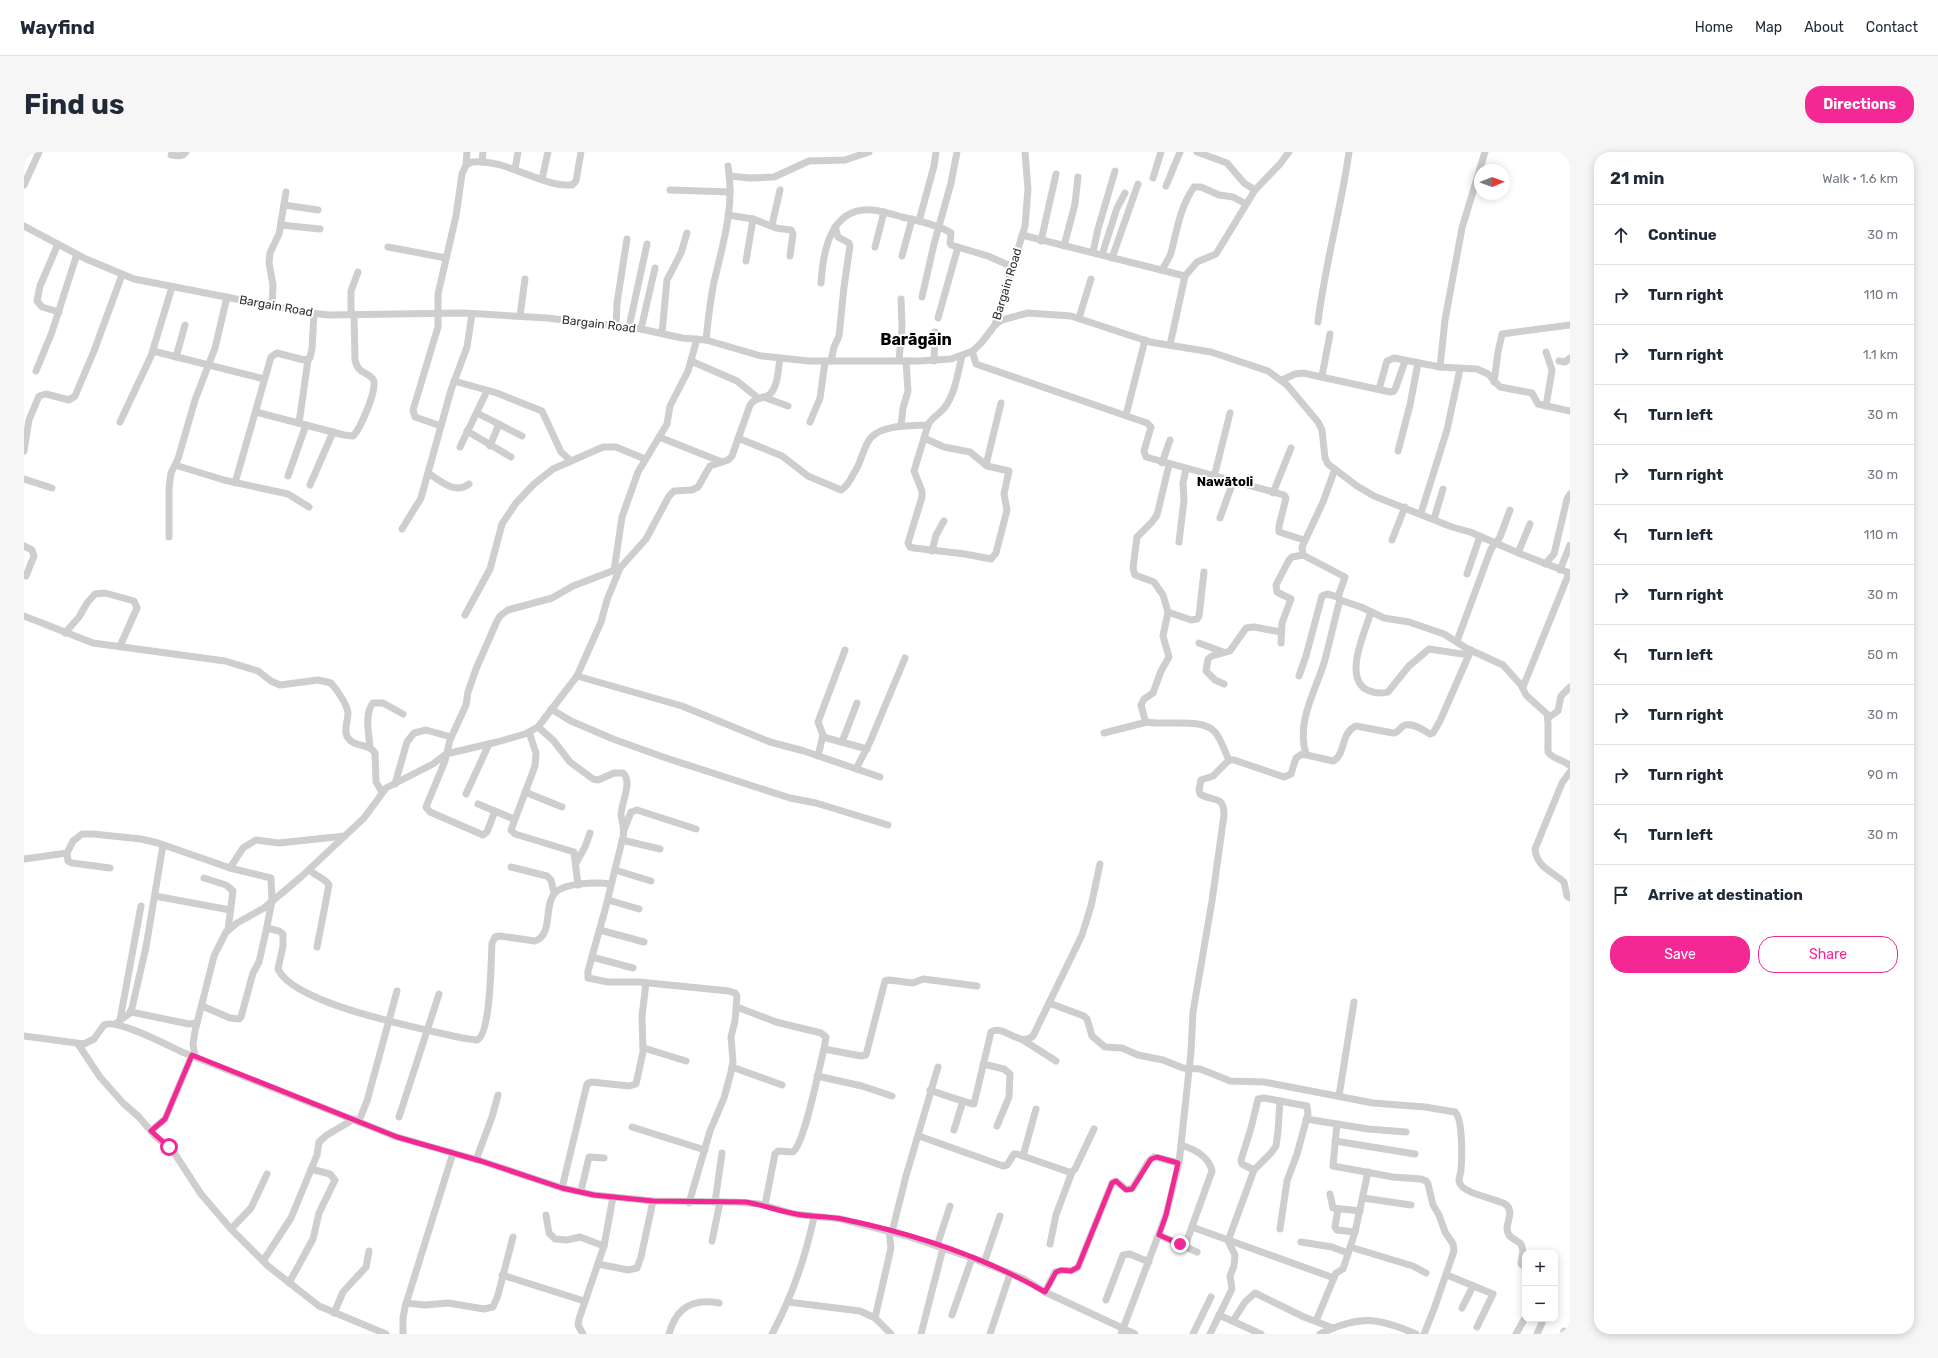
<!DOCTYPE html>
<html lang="en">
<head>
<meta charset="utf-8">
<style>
	body { margin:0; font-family:Rubik,sans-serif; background:#f6f6f7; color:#1f2937 }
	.controls { position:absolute; right:12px; bottom:12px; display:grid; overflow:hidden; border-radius:8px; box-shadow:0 2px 10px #0003 }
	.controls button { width:36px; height:36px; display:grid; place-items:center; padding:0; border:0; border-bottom:1px solid #e0e1e3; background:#fff; color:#1f2937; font:20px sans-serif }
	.compass { position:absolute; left:1450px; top:12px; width:36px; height:36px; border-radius:50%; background:#fff; box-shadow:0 2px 10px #0003; rotate:89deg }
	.stop { position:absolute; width:12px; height:12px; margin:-9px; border:3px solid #f32894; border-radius:50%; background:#fff }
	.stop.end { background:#f32894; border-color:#fff; box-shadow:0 1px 4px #0008 }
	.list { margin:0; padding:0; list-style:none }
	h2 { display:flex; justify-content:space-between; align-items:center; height:52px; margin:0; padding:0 16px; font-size:17px }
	h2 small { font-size:13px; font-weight:400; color:#747a83 }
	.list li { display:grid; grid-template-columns:26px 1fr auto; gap:12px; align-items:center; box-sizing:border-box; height:60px; padding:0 16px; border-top:1px solid #e0e1e3 }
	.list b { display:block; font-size:15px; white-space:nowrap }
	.list em { font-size:13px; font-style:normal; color:#747a83 }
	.actions { display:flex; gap:8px; padding:12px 16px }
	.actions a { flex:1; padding:9px 0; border:1px solid #f32894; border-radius:16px; text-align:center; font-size:14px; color:#f32894 }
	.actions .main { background:#f32894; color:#fff }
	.icon { flex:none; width:22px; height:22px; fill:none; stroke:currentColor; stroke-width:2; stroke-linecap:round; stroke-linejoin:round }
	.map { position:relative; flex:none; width:1546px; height:1182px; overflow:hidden; border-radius:16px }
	header { display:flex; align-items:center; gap:24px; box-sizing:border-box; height:56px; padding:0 20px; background:#fff; border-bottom:1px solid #e0e1e3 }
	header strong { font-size:19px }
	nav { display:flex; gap:22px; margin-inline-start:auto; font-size:14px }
	.intro { display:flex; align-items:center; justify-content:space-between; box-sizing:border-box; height:96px; padding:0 24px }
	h1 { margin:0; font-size:28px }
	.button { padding:10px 18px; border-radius:16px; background:#f32894; color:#fff; font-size:14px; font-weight:700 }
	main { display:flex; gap:24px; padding:0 24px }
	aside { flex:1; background:#fff; border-radius:16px; box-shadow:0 2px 10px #0003 }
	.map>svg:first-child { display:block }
</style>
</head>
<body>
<header>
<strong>Wayfind</strong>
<nav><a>Home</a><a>Map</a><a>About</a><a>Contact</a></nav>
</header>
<div class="intro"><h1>Find us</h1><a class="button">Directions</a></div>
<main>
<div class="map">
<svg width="1546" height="1182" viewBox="0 0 1546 1182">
	<rect width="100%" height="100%" fill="#fff"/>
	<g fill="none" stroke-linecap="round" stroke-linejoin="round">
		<g stroke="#cecece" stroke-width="7">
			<path d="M1173,0L1203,11L1220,31L1231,38"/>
			<path d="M147,3C153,4 158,5 162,0"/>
			<path d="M458,10L459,0"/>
			<path d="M442,13L443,0"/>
			<path d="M491,17L494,0"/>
			<path d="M705,24L726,26L750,25L785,9L821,8L845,0"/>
			<path d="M1129,26L1137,0"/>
			<path d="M518,27L524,0"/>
			<path d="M0,33L15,0"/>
			<path d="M1142,34L1156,0"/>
			<path d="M646,38L706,40"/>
			<path d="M260,53L294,58"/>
			<path d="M704,63L729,67L752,76L767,78L769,82L766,104"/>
			<path d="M895,69L910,14L912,0"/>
			<path d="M257,73L296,77"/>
			<path d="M748,73L756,38"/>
			<path d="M0,74L62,107L110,127L279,160L304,163L440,161L523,166L617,177L658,186L682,188L737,204L785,209H895L927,207L949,199L958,190L971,173L1001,74L1004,37L1001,0"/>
			<path d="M998,83L1161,124"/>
			<path d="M1017,89L1032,22"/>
			<path d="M34,92L16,134L13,149L18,155L35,160"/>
			<path d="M1040,94L1051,52L1054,25"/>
			<path d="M364,95L422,106"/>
			<path d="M851,95L860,60"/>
			<path d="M1069,100L1074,77L1091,19"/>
			<path d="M1078,103L1093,56L1101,41"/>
			<path d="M878,104L888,67"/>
			<path d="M1088,106L1114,32"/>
			<path d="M722,109L729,67"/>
			<path d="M1138,118C1141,112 1145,107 1147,101C1153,78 1156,55 1170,35H1177L1195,43L1209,45L1222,52"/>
			<path d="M797,131C799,100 806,55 848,58C858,59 868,62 878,65C891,68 916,73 927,81L926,91L927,93L964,104L989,115"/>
			<path d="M898,145L910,92L927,31L933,0"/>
			<path d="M248,155L249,133L245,111L246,101L255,82L262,40"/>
			<path d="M327,162V139L334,120"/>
			<path d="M496,164L501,127"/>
			<path d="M914,166L934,95"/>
			<path d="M1055,166L1067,127"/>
			<path d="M1294,170C1301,112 1317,57 1325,0"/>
			<path d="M971,173L978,168L1004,161L1047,164L1126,190L1187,200L1244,219L1263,233L1294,270L1298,278L1301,306L1304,312L1333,334L1350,344L1428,375L1446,380L1497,402L1546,421"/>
			<path d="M592,174L593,151L603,87"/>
			<path d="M605,175L623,92"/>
			<path d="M617,177L631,116"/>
			<path d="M638,181L643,128L657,101L663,81"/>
			<path d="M682,188C684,169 686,149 690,130C699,92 711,54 704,14"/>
			<path d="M1146,193L1161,124L1173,110L1192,102L1231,38L1256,12L1265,0"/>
			<path d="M129,199L240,227"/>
			<path d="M948,199L952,212L1123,271L1127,275L1120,299L1122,305L1260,343L1262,346L1255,374V380L1280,388"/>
			<path d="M152,205L161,173"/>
			<path d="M875,208L878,175L877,147"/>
			<path d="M667,209L713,229L734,246"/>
			<path d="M807,209L810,195L815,184L820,135L826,94L825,91L814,85L811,75"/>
			<path d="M910,209L911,180"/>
			<path d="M1535,209L1541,210L1546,206"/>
			<path d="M1416,215L1421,168L1438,76L1461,0"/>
			<path d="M12,219L28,180L53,102"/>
			<path d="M1298,224L1306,182"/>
			<path d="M1258,228L1271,222L1279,221L1366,240L1370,239L1372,235L1381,209"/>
			<path d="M430,229L473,241L518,259L537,300L547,309"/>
			<path d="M1470,230L1474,200L1478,182L1546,173"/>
			<path d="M1355,237L1363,209L1370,206L1416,215L1453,217L1464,222L1476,235L1508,241L1514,252L1546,259"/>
			<path d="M739,245L764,254"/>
			<path d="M1522,254L1528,218L1522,200"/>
			<path d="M232,260L320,283L329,284C336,277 355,235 349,227C341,218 335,223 331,208L330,162"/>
			<path d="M453,261L498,284"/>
			<path d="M1102,263L1121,188"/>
			<path d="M96,270L127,204L148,135"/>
			<path d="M786,270L796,246L801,210"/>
			<path d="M275,271L284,208"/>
			<path d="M417,274L391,265L389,258L414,175V142L432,64L438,22L442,13L448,10C481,6 517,35 548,33L552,29L557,0"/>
			<path d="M877,274L879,256L884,239L882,209"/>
			<path d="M443,279L487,305"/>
			<path d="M635,285L698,310"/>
			<path d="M714,286L758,304L784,324L817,338C823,335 827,327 830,321C837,311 838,300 844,290C853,272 886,274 904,273"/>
			<path d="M900,286L920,295L946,300L963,314L985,319L980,342L983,358L972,401L967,407L941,402L890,396L886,395L884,391L898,345V339L890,319L904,273C908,265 916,262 921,255C931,242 934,220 938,204"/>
			<path d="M466,294L475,272"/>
			<path d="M436,295L463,239"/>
			<path d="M0,299L5,268L15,244L22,242L45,248L51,244L70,199L98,123"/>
			<path d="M1374,299L1386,253L1394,211"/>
			<path d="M1138,311L1146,288"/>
			<path d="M151,313L200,328L264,342L285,355"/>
			<path d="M962,313L977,251"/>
			<path d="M1145,313L1133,363L1128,370L1113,385L1109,416L1111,423L1130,430L1139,443L1144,460L1139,484L1145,505L1137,519L1129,541L1120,547L1117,553L1121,568L1123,570C1141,574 1178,565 1191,580C1197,587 1201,600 1205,608"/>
			<path d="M1311,317L1299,350L1278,395L1279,403L1321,425L1314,445L1316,448L1337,455L1360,466L1385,470L1420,482L1442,496L1479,513L1497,533L1502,543L1523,562L1524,571V600C1529,608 1540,607 1546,614"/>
			<path d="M404,321C417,329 431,343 445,332"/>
			<path d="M264,324L282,273"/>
			<path d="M1190,325L1206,261"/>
			<path d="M0,327L28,336"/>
			<path d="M211,331L247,205L253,201L280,208L286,206L288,197L290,161"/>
			<path d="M286,333L309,280"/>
			<path d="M1249,341L1267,296"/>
			<path d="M1397,361L1423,278L1436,217"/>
			<path d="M1196,366L1209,330"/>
			<path d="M1410,367L1419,337"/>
			<path d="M378,377L397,346L427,238L443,195L448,162"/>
			<path d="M145,385V336L147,321L154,307L171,248L191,196L203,145"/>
			<path d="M1368,388L1381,355"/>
			<path d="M1155,390L1160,348L1159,331L1162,317"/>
			<path d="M0,394L8,398L10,404L2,424"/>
			<path d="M908,399L912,383L920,369"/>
			<path d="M1494,401L1506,372"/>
			<path d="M1521,412L1530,402L1543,347L1546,342"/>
			<path d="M1536,418L1546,393"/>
			<path d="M590,419L598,365L614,320L643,272L646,254L664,219L673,187"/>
			<path d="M1443,422L1456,384"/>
			<path d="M1144,460L1167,468L1173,467L1175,464L1180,420"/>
			<path d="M1347,460C1341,480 1319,525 1343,538C1350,541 1357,542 1364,540L1385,514L1405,497L1445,503"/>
			<path d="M441,463L466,417L478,372L492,351L510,332L529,317L579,295H592L621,307"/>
			<path d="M0,464L69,491L201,509L234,519L247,529L256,533L294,528L307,531C313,538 323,552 324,561C324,569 319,579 324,586C331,596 345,591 351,601L352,630L358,640"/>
			<path d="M41,481L55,465L63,451L71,442L81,441L110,449L113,456L96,494"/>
			<path d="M1433,489L1467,397L1476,385L1486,358"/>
			<path d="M1175,491L1199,500"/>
			<path d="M1257,491L1258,471L1267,447L1253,440L1252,433L1265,408L1268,405L1279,403"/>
			<path d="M553,524L658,554L746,590L780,599L856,625"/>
			<path d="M1275,524L1282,504L1298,444L1303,442L1314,445"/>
			<path d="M1200,532L1191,528L1182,519L1184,507L1188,504L1206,499L1222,476L1230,475L1257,480"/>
			<path d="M1499,535L1545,421"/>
			<path d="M527,557L547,569L589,587L642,606L766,646L792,651L864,673"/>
			<path d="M1524,566L1534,559L1537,544L1546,535"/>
			<path d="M514,575L529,588L546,610L569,627L574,628L590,621H599C609,630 597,651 597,663C598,671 601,676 599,685L581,758L564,819V826L584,830H615L705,839L711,841L713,844L711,869L707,885L709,910L707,920L700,946L686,979L665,1051"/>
			<path d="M505,580L512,601L511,614L487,678L491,682L550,700L554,733"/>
			<path d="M1080,581L1123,570"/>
			<path d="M799,585L843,597"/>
			<path d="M818,590L833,551"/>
			<path d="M346,595C345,582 340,562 349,551H359L379,562"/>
			<path d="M1282,602C1272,570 1291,540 1300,511C1306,490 1310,469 1316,448"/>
			<path d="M794,604L799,583L794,570L821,498"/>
			<path d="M832,617L846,590L881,506"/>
			<path d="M1546,620L1538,631L1511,697C1513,716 1528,719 1540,730L1543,744L1546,746"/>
			<path d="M371,632L383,590L390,581L402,578L427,585"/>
			<path d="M501,640L538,655"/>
			<path d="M442,642L465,592"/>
			<path d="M454,652L490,667"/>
			<path d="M471,659L463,680L459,683L406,660L402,655L421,609L426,588L442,553L444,540L452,517L473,469L476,464L484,458L528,446L549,434L596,416"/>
			<path d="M600,678L607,660L613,658L672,677"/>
			<path d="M598,688L636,697"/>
			<path d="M43,701L44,709L48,711L86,716"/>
			<path d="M0,707L43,701L49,689L58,682H69L117,687L134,691L206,716L247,726L248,749L242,779L235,810L229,821L217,865L215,867L206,866L178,854"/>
			<path d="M552,711L561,695L566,681"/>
			<path d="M487,715L523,724L527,728L530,741"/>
			<path d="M206,716L219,696L232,688L255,691L321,684"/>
			<path d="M286,718C291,724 301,726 305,733L293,795"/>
			<path d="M591,718L627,729"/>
			<path d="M180,726L202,733L209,739L204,778"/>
			<path d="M131,744L206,758"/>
			<path d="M584,748L615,757"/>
			<path d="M243,776L255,779L259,782V794L254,817C270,853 400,877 438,886L453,888C467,882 467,807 468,791L471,785L476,784L511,789C529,783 520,754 530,742C540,730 574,730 587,732"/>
			<path d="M576,778L620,790"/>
			<path d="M568,805L609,816"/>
			<path d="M1025,851L1060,864L1063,867L1068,884L1081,895L1098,896L1114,903L1139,908L1159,916L1176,917L1189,922L1206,929L1240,930L1349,951L1401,955L1431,960C1439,967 1438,1006 1437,1017C1437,1021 1435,1025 1435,1029C1437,1042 1471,1046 1481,1052C1493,1060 1478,1074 1485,1083C1488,1087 1494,1089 1497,1092L1499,1099L1497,1112L1501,1115"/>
			<path d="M713,855L752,870L797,881L802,885L800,897"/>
			<path d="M107,860L165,872L173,871"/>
			<path d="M96,868L117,754"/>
			<path d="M91,872L105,862L108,856L122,795L139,693"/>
			<path d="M0,884L60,892L70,887L80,873C92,866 143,893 158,900L373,985L457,1009L538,1036L570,1043L629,1049L711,1050L736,1052L770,1062L817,1067L883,1084L948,1106L1000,1127L1021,1140L1111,1182"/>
			<path d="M999,888L1032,909"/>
			<path d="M54,892L76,925L99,951L115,965L131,984L149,999L177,1042L207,1077L244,1114L295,1154L362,1182"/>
			<path d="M620,896L662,909"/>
			<path d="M171,904L169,892L171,879L190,804L202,780L213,771L240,756L277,725L340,666L362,636L409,612L422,602L473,590L501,582L514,575L553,524L577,470L583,448L596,416L622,387L645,344L650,339L668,338L674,335L686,314L704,308L708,304L726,253C731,245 738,247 745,243C754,236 754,217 756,207"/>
			<path d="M959,912L980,917L986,922L985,945L973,974"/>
			<path d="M708,915L758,933"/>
			<path d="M793,924L838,934L868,944"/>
			<path d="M906,938C914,941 946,952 950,952L967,880C981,872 995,896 1009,884L1058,783L1067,754L1076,712"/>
			<path d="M1315,944L1330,850"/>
			<path d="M375,965L415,842"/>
			<path d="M1282,967L1344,977L1382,980"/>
			<path d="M335,969L343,949L373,839"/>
			<path d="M1313,972L1309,1014L1369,1025L1397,1027L1402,1029L1404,1032L1409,1053L1415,1063L1421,1080L1429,1092L1430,1099L1410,1157L1400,1182"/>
			<path d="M608,975L681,998"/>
			<path d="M930,978L939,949"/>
			<path d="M127,979L141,967L168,903"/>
			<path d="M895,984L979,1014L983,1013L990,1002H993L1045,1020H1048L1051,1017L1070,977"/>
			<path d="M1311,989L1391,1002"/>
			<path d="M1157,993C1170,997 1185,1005 1188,1019L1161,1094"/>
			<path d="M999,1004L1012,957"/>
			<path d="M452,1008L468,965L474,943"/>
			<path d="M1230,1018L1218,1012L1217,1008L1227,976L1234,947L1240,946L1283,954L1284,962L1273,1002L1263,1029L1256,1077"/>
			<path d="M538,1036L563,932L567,930L605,934L612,932L619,900L618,864L622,831"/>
			<path d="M557,1039L565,1005L580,1006"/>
			<path d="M1306,1042L1309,1056L1336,1059"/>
			<path d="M1339,1046L1387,1053"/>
			<path d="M691,1050L698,1001"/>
			<path d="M741,1053L751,1002L754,999L769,1000C781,991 795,915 800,897L837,904L842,903L861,829L865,828L889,831L899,827L953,834"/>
			<path d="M1314,1057L1311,1075L1313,1078L1331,1080"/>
			<path d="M522,1063L525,1081L531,1087L543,1088L556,1085L580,1094"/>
			<path d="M1168,1075L1310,1126"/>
			<path d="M207,1077L227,1056L243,1022"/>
			<path d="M868,1080L882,1024L914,915"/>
			<path d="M1135,1083L1173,1100"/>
			<path d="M688,1089L696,1050"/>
			<path d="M1277,1090L1308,1095L1324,1101"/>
			<path d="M1026,1092L1032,1063L1048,1020"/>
			<path d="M913,1094L926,1054"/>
			<path d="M1326,1095L1389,1114L1402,1121"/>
			<path d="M239,1109L267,1066L293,1003L295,990L303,983L330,967"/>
			<path d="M960,1111L976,1064"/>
			<path d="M574,1112L604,1118L613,1116L617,1105L629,1049"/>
			<path d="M478,1123L560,1149"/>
			<path d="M1423,1123L1469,1142L1453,1175"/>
			<path d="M265,1131L289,1087L295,1061L311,1028L306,1022L287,1017"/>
			<path d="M1021,1140L1031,1120C1039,1116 1047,1122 1054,1115L1088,1031L1092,1029L1102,1037H1108L1124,1010L1130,1005L1155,1011"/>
			<path d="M1082,1148L1099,1103L1106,1102L1125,1110"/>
			<path d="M764,1150L836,1159L851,1166L867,1182"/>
			<path d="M382,1151L401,1153L424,1151L460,1157L469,1155L474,1143L489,1085"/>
			<path d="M1438,1156L1449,1134"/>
			<path d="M310,1161L319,1140L342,1115L345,1099"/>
			<path d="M928,1163L948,1106"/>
			<path d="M1195,1163L1237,1182"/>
			<path d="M851,1166L867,1096L865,1079"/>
			<path d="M1209,1169L1221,1150L1231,1141L1280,1165L1309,1176"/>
			<path d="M1292,1169L1312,1121L1319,1117L1331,1080L1344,1020"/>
			<path d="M379,1182V1166L381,1155L429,1001"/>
			<path d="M559,1182L554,1173L555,1167L580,1094L589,1045"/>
			<path d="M645,1182C652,1156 668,1146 695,1151"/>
			<path d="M748,1182C769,1143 781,1107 790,1065"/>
			<path d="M897,1182L919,1096"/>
			<path d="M966,1182L986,1122"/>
			<path d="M1097,1182L1142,1063L1155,1011L1167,900L1169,860L1188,749L1200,663C1200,642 1188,650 1176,642L1175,638L1177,628L1189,624L1205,608H1210L1260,625L1267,622L1272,606L1278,602L1309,609C1322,603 1316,581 1332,574L1369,581C1374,581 1375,577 1379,574C1387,569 1399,578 1406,582L1409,581L1416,569L1447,498"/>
			<path d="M1169,1182L1187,1145"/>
			<path d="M1186,1182L1208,1137L1206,1124L1210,1114L1211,1103L1204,1089L1230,1018L1247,1001L1252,994L1254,979L1256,949"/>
			<path d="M1296,1182C1335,1163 1353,1165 1392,1182"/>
			<path d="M1492,1182L1501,1166"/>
			<path d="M1513,1182L1518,1171"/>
			<path d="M1539,1182L1540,1179"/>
		</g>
	</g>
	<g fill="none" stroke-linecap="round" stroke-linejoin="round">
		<path stroke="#f32894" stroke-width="5" d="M145,995L127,979L141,967L168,903L373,985L457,1009L538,1036L570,1043L629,1049L722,1050C739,1053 755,1059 772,1062C787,1065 803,1064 818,1067C887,1081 960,1105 1021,1140L1032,1120L1037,1118L1047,1119L1054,1115L1088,1031L1092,1029L1102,1038L1108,1037L1127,1007L1133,1005L1154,1011L1142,1063L1135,1083L1156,1092"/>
	</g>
	<g text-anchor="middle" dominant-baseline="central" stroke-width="4" stroke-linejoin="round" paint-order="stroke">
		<g font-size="12" fill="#313131" stroke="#fff">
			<text transform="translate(983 132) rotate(-73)">Bargain Road</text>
			<text transform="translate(252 154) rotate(10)">Bargain Road</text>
			<text transform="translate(575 172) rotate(7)">Bargain Road</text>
		</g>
		<g font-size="13" font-weight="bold" fill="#000" stroke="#fff">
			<text x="1201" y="329">Nawātoli</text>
		</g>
		<g font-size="16" font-weight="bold" fill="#000" stroke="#fff">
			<text x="892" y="187">Barāgāin</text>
		</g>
	</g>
</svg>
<div class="controls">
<button>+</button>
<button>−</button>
</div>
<svg class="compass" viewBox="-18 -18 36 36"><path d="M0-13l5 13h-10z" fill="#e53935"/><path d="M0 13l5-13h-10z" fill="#747a83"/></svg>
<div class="stop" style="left:145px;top:995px"></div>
<div class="stop end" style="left:1156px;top:1092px"></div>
</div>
<aside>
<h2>21 min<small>Walk · 1.6 km</small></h2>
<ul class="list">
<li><svg class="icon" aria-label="ahead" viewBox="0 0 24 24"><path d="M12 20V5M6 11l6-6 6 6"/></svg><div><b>Continue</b></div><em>30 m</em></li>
<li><svg class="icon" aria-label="right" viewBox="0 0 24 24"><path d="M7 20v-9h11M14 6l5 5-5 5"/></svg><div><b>Turn right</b></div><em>110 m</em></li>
<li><svg class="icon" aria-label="right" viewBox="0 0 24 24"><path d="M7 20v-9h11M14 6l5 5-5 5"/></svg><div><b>Turn right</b></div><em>1.1 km</em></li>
<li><svg class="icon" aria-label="left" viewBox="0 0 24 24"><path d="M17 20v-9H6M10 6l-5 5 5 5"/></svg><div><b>Turn left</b></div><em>30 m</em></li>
<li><svg class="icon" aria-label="right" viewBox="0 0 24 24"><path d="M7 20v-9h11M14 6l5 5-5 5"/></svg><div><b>Turn right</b></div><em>30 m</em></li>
<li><svg class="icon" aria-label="left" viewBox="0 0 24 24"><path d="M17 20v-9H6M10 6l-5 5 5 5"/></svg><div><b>Turn left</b></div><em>110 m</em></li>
<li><svg class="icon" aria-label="right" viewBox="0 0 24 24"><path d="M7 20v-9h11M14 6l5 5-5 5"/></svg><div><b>Turn right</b></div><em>30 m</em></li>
<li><svg class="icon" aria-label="left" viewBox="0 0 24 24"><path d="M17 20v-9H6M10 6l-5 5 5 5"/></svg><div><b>Turn left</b></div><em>50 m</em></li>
<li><svg class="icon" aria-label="right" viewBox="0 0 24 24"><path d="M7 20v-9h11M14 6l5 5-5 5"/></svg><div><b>Turn right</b></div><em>30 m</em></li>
<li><svg class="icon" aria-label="right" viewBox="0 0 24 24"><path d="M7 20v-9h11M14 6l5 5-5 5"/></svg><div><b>Turn right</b></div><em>90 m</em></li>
<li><svg class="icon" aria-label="left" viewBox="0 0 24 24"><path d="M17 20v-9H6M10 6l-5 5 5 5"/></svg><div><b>Turn left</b></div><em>30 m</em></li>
<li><svg class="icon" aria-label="arrive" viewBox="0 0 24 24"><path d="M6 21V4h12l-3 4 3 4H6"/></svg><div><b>Arrive at destination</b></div></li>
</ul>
<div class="actions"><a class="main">Save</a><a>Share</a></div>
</aside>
</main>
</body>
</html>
